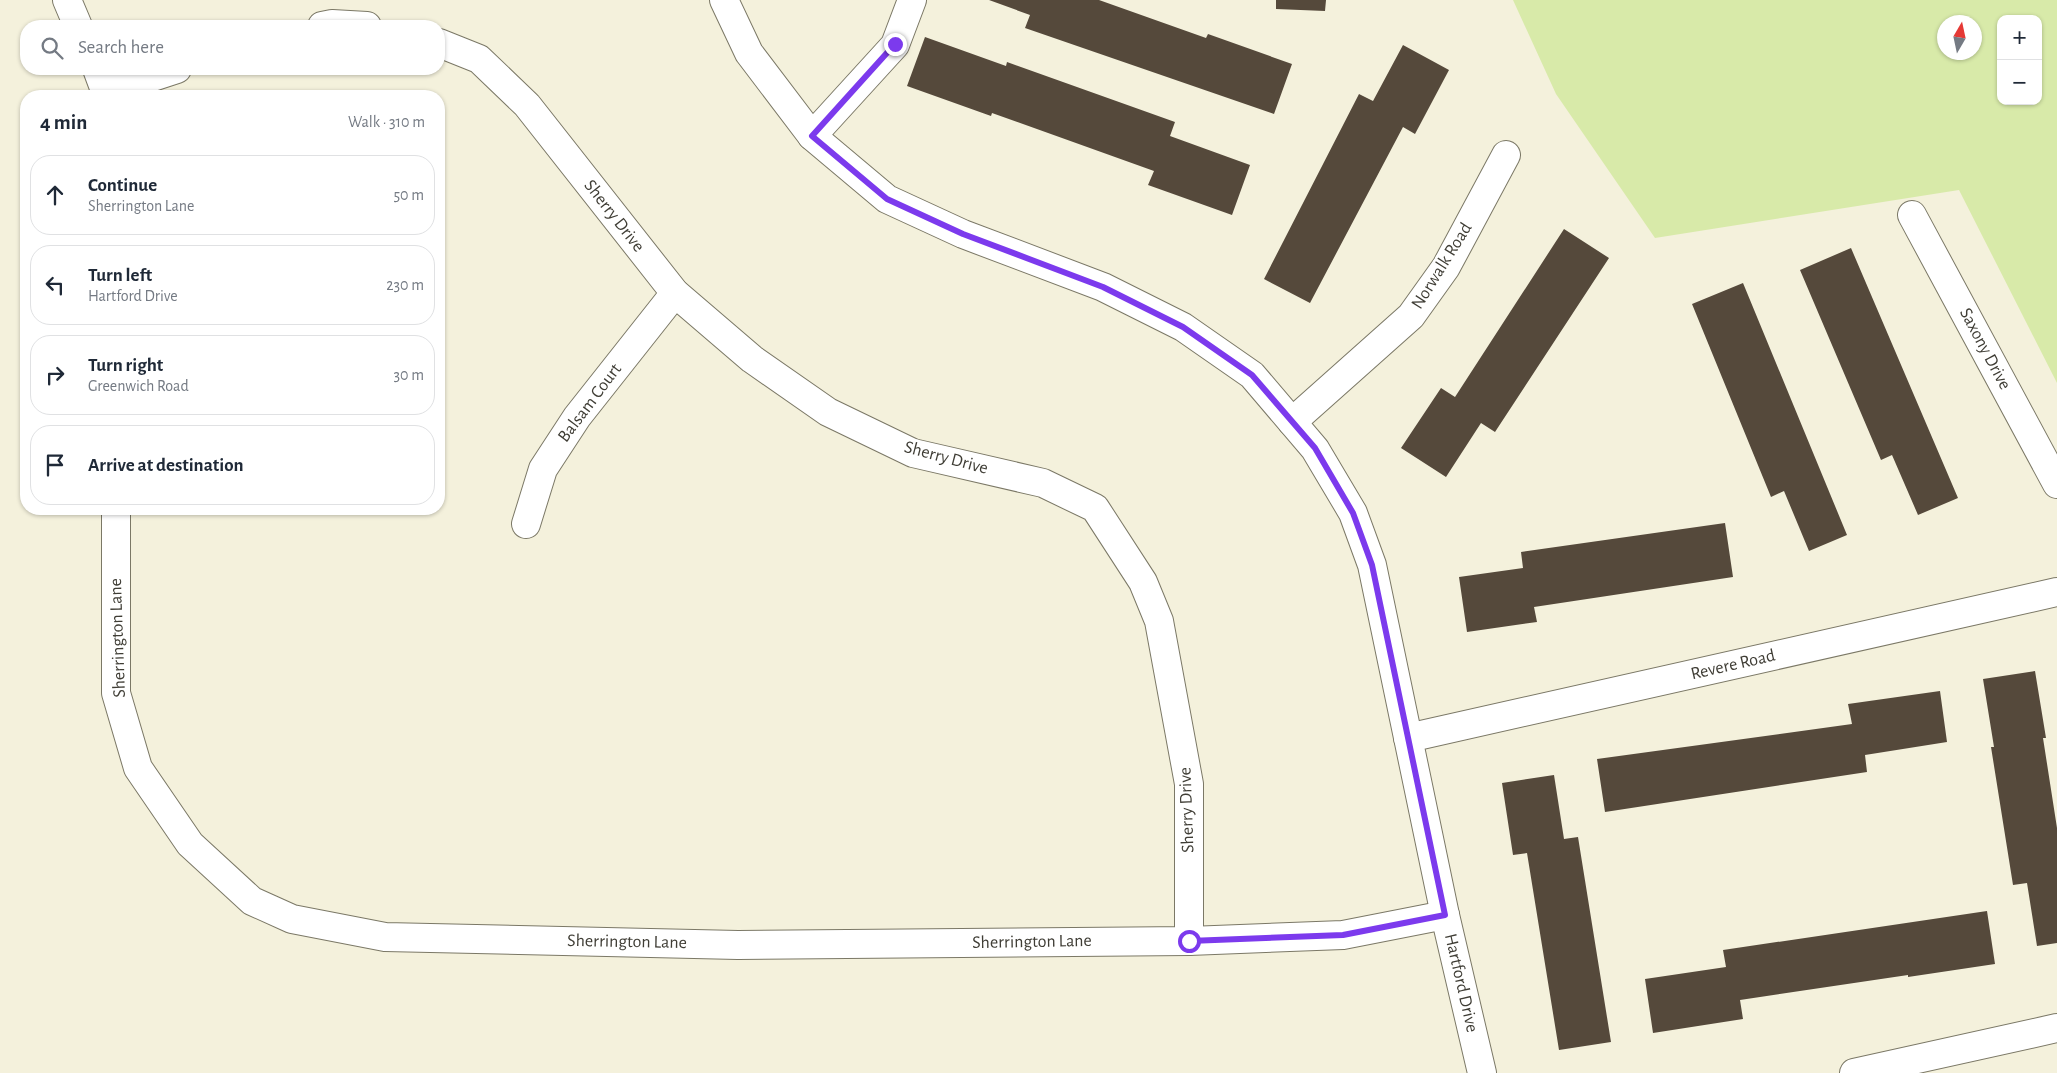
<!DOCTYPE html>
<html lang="en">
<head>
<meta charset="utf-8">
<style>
	body { margin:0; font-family:"Alegreya Sans",sans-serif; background:#f6f6f7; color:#1f2937 }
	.controls { position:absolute; right:15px; top:15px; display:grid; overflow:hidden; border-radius:10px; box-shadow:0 1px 4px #0004 }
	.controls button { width:45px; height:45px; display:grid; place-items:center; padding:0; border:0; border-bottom:1px solid #e0e1e3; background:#fff; color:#1f2937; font:25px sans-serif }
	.compass { position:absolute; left:1937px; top:15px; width:45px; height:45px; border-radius:50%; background:#fff; box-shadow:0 1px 4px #0004; rotate:9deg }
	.stop { position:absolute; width:15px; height:15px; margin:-11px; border:4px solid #7c3aed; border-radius:50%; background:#fff }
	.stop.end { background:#7c3aed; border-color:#fff; box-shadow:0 1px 5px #0008 }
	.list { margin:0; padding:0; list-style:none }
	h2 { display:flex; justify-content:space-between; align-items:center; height:65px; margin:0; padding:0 20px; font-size:21px }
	h2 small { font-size:16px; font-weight:400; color:#747a83 }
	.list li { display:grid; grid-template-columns:32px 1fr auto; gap:15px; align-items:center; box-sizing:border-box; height:80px; margin:0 10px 10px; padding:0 10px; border:1px solid #e0e1e3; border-radius:20px }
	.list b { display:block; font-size:19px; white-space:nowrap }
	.list p { margin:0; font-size:16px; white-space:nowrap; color:#747a83 }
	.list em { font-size:16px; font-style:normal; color:#747a83 }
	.icon { flex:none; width:28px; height:28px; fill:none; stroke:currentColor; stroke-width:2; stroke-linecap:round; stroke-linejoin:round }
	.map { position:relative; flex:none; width:2057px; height:1073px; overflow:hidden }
	.search { position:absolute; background:#fff; box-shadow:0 1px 4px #0004; left:20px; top:20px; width:425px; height:55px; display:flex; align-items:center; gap:12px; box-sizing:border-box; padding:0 18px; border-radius:20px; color:#747a83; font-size:19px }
	.panel { position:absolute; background:#fff; box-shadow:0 1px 4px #0004; left:20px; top:90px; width:425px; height:425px; border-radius:20px }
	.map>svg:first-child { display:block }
</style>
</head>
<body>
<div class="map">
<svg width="2057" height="1073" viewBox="0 0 2057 1073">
	<rect width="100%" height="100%" fill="#f4f1dc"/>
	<path fill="#d8eaa9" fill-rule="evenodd" d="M1513,0H2057V383L1959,190L1655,238L1556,94ZM2001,19H2038V101H2001ZM1944,22H1974V52H1944Z"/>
	<g fill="#55493b">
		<path d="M989,0H1099L1206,38L1208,34L1292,64L1274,114L1025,28L1030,15Z"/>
		<path d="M1276,0H1326L1325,11L1276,9Z"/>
		<path d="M925,37L1006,66L1007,62L1175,122L1170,136L1250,165L1232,215L1148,185L1154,171L992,113L991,116L907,86Z"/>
		<path d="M1403,45L1449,70L1415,134L1403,127L1310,303L1264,279L1359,94L1373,101Z"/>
		<path d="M1564,229L1609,258L1495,432L1481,423L1446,477L1401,448L1441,388L1455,397Z"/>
		<path d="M1851,248L1958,498L1918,515L1892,455L1881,460L1800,270Z"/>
		<path d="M1743,283L1847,535L1809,551L1784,491L1771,497L1692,304Z"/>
		<path d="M1725,523L1733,577L1534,607L1537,622L1467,632L1459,577L1523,568L1521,552Z"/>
		<path d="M2035,671L2046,738H2043L2057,828V943L2037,946L2027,883L2013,885L1991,747H1994L1983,679Z"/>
		<path d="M1940,691L1947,742L1865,755L1867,772L1605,812L1597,759L1852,724L1848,704Z"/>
		<path d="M1554,775L1564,839L1578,837L1611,1042L1559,1050L1527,853L1513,855L1502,783Z"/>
		<path d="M1987,911L1995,964L1908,977V975L1740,1000L1743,1019L1653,1033L1645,979L1726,967L1723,950Z"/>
	</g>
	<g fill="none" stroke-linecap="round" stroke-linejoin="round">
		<defs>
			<g id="minor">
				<path d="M67,0L78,26"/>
				<path d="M724,0L749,53L812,136L887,199L963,234L1103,287L1183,327L1252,375L1315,449L1353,513L1372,565L1445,915L1482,1073"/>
				<path d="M322,26L332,24L367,26"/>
				<path d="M439,43L479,59L527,105L675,293L752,359L828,412L913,453L1043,483L1095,508L1143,582L1159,621L1189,784V941"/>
				<path d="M97,69L107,96"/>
				<path d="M107,92L177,69"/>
				<path d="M812,136L895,45L912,0"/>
				<path d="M1912,215L2057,484"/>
				<path d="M1292,422L1411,316L1446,267L1506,155"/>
				<path d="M116,509V693L138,768L190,844L252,901L292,919L385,937L738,945L1189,941L1343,935L1445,915"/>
				<path d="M526,524L543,469L577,417L675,293"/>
				<path d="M1408,738L2057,592"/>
				<path d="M1854,1073L2057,1028"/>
			</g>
		</defs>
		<use href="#minor" stroke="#7b7866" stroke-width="30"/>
		<use href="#minor" stroke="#fff" stroke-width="28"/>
	</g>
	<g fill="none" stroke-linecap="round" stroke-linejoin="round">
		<path stroke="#7c3aed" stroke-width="6" d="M895,44L812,136L887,199L963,234L1103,287L1183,327L1252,375L1315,448L1353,513L1372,565L1445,915L1343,935L1189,941"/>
	</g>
	<g text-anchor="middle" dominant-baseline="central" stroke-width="5" stroke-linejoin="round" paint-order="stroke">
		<g font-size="18" fill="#3f3d35" stroke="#fff">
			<text transform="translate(614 216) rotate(52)">Sherry Drive</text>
			<text transform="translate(1442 266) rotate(-58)">Norwalk Road</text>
			<text transform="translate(1985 349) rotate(62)">Saxony Drive</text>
			<text transform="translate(590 403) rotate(-53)">Balsam Court</text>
			<text transform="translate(946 458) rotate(15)">Sherry Drive</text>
			<text transform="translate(118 638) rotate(-92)">Sherrington Lane</text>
			<text transform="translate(1733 665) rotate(-13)">Revere Road</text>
			<text transform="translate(1187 810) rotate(-92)">Sherry Drive</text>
			<text transform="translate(627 942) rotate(1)">Sherrington Lane</text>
			<text transform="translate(1032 942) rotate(-1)">Sherrington Lane</text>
			<text transform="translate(1461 983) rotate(77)">Hartford Drive</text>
		</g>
	</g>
</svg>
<div class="controls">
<button>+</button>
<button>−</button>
</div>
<svg class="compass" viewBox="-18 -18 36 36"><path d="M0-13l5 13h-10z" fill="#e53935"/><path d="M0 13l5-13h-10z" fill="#747a83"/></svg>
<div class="stop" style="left:1189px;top:941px"></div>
<div class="stop end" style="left:895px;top:44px"></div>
<div class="search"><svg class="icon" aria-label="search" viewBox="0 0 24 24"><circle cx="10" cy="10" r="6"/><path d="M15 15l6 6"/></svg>Search here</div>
<section class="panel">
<h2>4 min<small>Walk · 310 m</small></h2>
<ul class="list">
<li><svg class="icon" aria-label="ahead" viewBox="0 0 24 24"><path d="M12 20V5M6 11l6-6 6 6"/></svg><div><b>Continue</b><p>Sherrington Lane</p></div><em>50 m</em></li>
<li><svg class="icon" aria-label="left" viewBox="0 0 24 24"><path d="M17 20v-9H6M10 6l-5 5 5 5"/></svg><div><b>Turn left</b><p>Hartford Drive</p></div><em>230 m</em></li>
<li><svg class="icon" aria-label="right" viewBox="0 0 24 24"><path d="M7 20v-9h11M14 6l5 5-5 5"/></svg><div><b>Turn right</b><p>Greenwich Road</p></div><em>30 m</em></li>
<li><svg class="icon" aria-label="arrive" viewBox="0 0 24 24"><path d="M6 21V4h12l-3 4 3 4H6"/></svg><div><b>Arrive at destination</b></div></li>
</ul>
</section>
</div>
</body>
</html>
